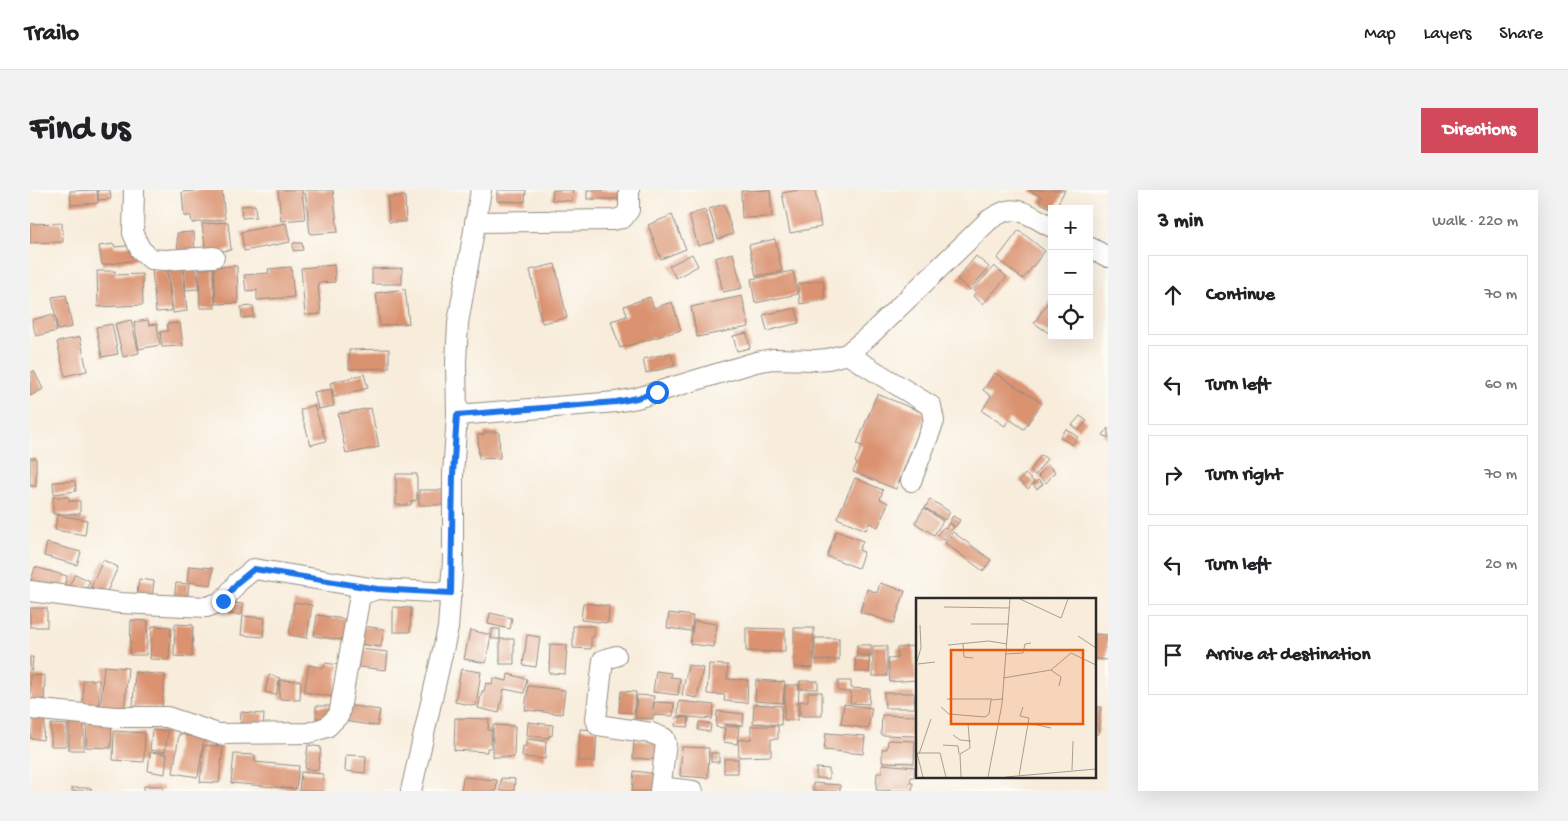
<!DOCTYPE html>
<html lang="en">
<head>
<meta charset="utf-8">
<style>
	body { margin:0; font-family:"Gochi Hand",sans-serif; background:#f2f2f2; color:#202124 }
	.controls { position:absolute; right:15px; top:15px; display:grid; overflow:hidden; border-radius:0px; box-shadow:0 5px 20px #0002 }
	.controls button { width:45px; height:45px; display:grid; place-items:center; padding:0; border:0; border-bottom:1px solid #e0e0e0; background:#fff; color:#202124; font:25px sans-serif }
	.stop { position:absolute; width:15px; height:15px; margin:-11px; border:4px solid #1a73e8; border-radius:50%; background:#fff }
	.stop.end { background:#1a73e8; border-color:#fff; box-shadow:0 1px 5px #0008 }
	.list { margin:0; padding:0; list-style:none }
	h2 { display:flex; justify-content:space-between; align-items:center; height:65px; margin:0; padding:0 20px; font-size:21px }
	h2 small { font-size:16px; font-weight:400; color:#757577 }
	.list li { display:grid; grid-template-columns:32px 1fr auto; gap:15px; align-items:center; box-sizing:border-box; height:80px; margin:0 10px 10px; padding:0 10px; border:1px solid #e0e0e0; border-radius:0px }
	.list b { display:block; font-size:19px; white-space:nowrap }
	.list em { font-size:16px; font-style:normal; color:#757577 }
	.icon { flex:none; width:28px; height:28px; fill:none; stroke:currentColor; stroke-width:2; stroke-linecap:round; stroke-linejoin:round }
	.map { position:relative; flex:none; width:1078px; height:601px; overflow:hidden; border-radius:0px }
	header { display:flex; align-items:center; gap:30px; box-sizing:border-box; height:70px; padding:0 25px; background:#fff; border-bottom:1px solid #e0e0e0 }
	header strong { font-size:24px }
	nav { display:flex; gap:28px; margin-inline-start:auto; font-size:18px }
	.intro { display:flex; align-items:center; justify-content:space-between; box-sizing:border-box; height:120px; padding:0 30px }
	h1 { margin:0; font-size:35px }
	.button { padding:12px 22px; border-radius:0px; background:#d1495b; color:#fff; font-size:18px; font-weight:700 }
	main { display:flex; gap:30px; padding:0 30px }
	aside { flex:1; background:#fff; border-radius:0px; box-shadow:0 5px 20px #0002 }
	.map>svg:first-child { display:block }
</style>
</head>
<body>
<header>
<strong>Trailo</strong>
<nav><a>Map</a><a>Layers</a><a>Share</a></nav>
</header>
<div class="intro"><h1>Find us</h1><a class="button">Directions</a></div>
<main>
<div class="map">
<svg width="1078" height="601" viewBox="0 0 1078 601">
	<rect width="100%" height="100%" fill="#fdfcf7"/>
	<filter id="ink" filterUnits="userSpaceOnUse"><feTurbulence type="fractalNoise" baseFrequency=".02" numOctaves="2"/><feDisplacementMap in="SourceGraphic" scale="10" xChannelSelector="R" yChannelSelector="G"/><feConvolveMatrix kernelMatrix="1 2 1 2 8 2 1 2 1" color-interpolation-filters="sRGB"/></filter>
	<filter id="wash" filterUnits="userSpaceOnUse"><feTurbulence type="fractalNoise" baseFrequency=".0096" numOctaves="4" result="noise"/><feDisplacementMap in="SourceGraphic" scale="20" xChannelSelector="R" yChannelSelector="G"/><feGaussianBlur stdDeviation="1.12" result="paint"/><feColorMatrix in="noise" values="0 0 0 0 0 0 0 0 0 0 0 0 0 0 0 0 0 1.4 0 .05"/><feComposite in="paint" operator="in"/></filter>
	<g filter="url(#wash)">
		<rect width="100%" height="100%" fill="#f8ecda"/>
		<g id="blocks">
			<g fill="#da9270">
				<path d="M67,0L68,13L41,15L40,1Z"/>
				<path d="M68,0H80L81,9L68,10Z"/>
				<path d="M172,0H192L195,29L162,33L161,26H154L152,2Z"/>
				<path d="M248,0H272L275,29L251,31Z"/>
				<path d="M275,0H303L308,42L280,44Z"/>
				<path d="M467,0H496L495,12L467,11Z"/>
				<path d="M523,0H543L542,11L522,10Z"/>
				<rect x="557" y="0" width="36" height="9"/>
				<path d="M740,0L742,27L712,28L711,1Z"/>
				<path d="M770,0H785L791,37L760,43L752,3Z"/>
				<path d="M998,0H1035L1025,19H1022L1009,12L1012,7Z"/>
				<path d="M375,6L376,32H359L358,7Z"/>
				<path d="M694,14L703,44L688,49L679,19Z"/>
				<path d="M225,15L226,27L212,28L211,16Z"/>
				<path d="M675,20L685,51L668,56L659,25Z"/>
				<path d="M642,25L656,59L631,69L618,35Z"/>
				<path d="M198,32L201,60L176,63L172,34Z"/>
				<path d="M32,33L33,52L0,53V34Z"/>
				<path d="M256,33L260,52L214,61L211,42Z"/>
				<path d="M989,40L1015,61L993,89L967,69Z"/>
				<path d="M164,42L165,65L148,66L147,43Z"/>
				<path d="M745,49L752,81L726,86L719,55Z"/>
				<path d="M263,53H272L273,60L263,61Z"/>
				<path d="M84,54L85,57L105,55L107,70L72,75L69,56Z"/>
				<path d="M703,63L712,98L693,102L685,68Z"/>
				<path d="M662,64L668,76L646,88L639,76Z"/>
				<path d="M946,66L959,77L940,100L927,89Z"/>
				<path d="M525,74L537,128L512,133L500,80Z"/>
				<path d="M304,75L305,92L288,93L291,124L275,125L271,78Z"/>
				<path d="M166,76L169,99L156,100L154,77Z"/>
				<path d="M207,76L208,113L186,114L184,77Z"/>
				<path d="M964,76L977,87L953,114L943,106L946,102L943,100Z"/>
				<path d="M261,77L264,107L227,110V100L216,101L214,85L239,83L238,79Z"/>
				<path d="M183,78L185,118H170L169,79Z"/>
				<path d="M372,78V94H342V79Z"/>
				<path d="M137,79L141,121L126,122L122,80Z"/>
				<path d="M153,79L157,121L143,123L138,81Z"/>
				<path d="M67,81H85V85L112,84L113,115L68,117Z"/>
				<path d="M763,81L768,104L725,113L721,89Z"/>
				<path d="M793,90L795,110L770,114L768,94Z"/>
				<path d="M375,99L379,133L350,136L346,103Z"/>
				<path d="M36,105L42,137L28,140L22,107Z"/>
				<path d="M712,106L719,137L667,147L661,117Z"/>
				<path d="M620,107L624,118L642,112L651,140L590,158L581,131L597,126L594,116Z"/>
				<path d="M1020,109L1022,110V145L1004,133Z"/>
				<path d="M223,116L224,127L212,128L211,117Z"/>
				<path d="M766,118L769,133L737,141L733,125Z"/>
				<path d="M23,124L27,141L6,146L2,130Z"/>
				<path d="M101,130L109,163L93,167L85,134Z"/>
				<path d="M118,130L119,135L127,134L130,155L109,159L104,132Z"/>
				<path d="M150,133L153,156L132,157L130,142L138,141L137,134Z"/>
				<path d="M82,134L88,164L72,167L66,137Z"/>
				<path d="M717,143L720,158L707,161L703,146Z"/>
				<path d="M50,147L57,181L35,186L27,152Z"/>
				<path d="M359,159V178L319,179V160Z"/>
				<path d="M641,163L645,176L616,183L613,169Z"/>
				<path d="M4,181L13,199L0,206V183Z"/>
				<path d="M965,183L1012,213L994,239L979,229L975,236L952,221L961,206L953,200Z"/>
				<path d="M334,184L338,198L304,207L300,193Z"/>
				<path d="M301,199L304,216L288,219L284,202Z"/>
				<path d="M847,204L896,224L866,299L823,282L827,273L825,272L832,256L827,254Z"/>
				<path d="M284,215L296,251L281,255L270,220Z"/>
				<path d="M341,218L349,257L316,264L308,224Z"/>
				<path d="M1050,226L1057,231L1049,240L1042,235Z"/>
				<path d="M1078,238V248L1073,245Z"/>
				<path d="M1036,239L1048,247L1042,255L1030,247Z"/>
				<path d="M454,242H469L470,268L449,269L448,245H454Z"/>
				<path d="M1011,265L1017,269L1005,285L1000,281Z"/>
				<rect x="0" y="268" width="6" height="28"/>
				<path d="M1018,275L1025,282L1016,293L1008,286Z"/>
				<path d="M366,284H387V310L381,311V315H366Z"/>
				<path d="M995,284L1004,292L998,299L989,291Z"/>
				<path d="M825,288L853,300L850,309L858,313L848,337L839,333L836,340L807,328Z"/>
				<path d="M1008,290L1013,294L1007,299L1003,295Z"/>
				<path d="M45,291L46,301L24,304L23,292Z"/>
				<rect x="389" y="300" width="26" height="15"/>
				<path d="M23,307H39V311H50V324H23Z"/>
				<path d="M900,309L920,322L915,330L895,318Z"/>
				<path d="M894,318L913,331L904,345L885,333Z"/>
				<path d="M27,325L57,330L55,345L25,340Z"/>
				<path d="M923,326L930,330L925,337L919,332Z"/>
				<path d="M919,333L924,337L914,350L907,345L914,337L916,338Z"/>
				<path d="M806,341L833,351L829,360L834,362L828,378L797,366Z"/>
				<path d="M923,342L961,370L953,381L915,353Z"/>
				<path d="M17,353L51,362L47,375L14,366Z"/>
				<path d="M73,370L88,377L76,404L61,397Z"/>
				<path d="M159,376L183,378L181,395L157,392Z"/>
				<path d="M5,377L37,386L33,400L1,391Z"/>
				<path d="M45,384L60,391L47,417L32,410Z"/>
				<path d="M109,389L124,391L121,415L106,413Z"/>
				<path d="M146,393L159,394L156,421L143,419Z"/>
				<path d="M850,393L875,401L864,433L830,422L837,399L847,403Z"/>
				<path d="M264,412L282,415L277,448L259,445Z"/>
				<path d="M200,413L213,414L212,425L199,424Z"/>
				<path d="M553,413L579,416L578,433L551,430Z"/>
				<path d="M363,417L381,418L380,442H363Z"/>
				<rect x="0" y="418" width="17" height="19"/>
				<path d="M460,423L482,428L480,439L458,434Z"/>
				<path d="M639,423L663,426L661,441L637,438Z"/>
				<path d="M287,425L320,430L317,451L284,446Z"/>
				<path d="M213,426L235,428L233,447L211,445Z"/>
				<path d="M101,430L118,431L116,465H100Z"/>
				<path d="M664,431L687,434L684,457L660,454Z"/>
				<path d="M145,434L163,435L162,467L144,466Z"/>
				<path d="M325,435L354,439L351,457L322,453Z"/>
				<path d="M122,436L141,437L139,470L120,469Z"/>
				<path d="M543,436H564V447H561V459L543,458Z"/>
				<path d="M716,438L755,439V462L716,461Z"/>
				<path d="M764,438H784L783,478L764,477Z"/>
				<rect x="462" y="439" width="8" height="10"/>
				<path d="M440,440L461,445L456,473L434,469Z"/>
				<path d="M1064,444L1078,445L1077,470L1064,469Z"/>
				<path d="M497,445L510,447L506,477L493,475Z"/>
				<rect x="785" y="448" width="24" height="22"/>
				<rect x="470" y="449" width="14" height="25"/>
				<path d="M520,454L537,455L535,484L519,483Z"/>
				<rect x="827" y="455" width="14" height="10"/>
				<rect x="843" y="456" width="14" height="30"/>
				<path d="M883,456L886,490L860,492L858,469L868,468L867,458Z"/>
				<path d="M322,458L358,462L356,480L320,476Z"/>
				<path d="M0,467H3L2,480H0Z"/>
				<path d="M825,467H839L840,482H826Z"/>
				<path d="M295,473L309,475L304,507L274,502L279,475L294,478Z"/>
				<path d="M679,474L698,475L697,489L718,490L717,513L694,511L695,505L677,504Z"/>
				<path d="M658,475L673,478L667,508L652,505Z"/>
				<path d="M74,476L98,478L94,523L70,521Z"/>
				<path d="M431,479L451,482L446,516L425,512Z"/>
				<path d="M626,481L641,483L640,487L650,488L648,505L623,502Z"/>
				<path d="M105,482L135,485L132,518L103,516Z"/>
				<path d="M478,484L497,489L494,503L474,499L469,523L448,518L452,501H454L456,493L462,494L463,488L477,491Z"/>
				<path d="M0,485L15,486L14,515H0Z"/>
				<path d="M239,485L250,488L246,505L235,502Z"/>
				<rect x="53" y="490" width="16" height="25"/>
				<path d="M250,490L271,491L270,510L249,509Z"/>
				<path d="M726,490L755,492L753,513L725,511Z"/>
				<rect x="770" y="491" width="18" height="8"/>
				<path d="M808,491H821V498L840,499L839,514L820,513L821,502L808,501Z"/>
				<path d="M755,495H769L768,530H754Z"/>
				<path d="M498,496L535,500L532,524L495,520Z"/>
				<path d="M591,501L606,502L604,523L589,522Z"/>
				<path d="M778,502H792V526H770V511H778Z"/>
				<path d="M854,503H884L885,518H855Z"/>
				<path d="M607,505L624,506L623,519L625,512L644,513L643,526L623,525V529L605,528Z"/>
				<path d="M649,511L684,515L682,529L648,526Z"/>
				<path d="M724,514L752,516L751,535L723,533Z"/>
				<path d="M814,514L842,518L838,539L811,534Z"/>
				<path d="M317,515L350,520L347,536L314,531Z"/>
				<rect x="286" y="516" width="15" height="12"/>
				<path d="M1064,517H1071L1068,544H1064Z"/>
				<path d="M2,519L16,520L13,550L0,548Z"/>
				<path d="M687,521L714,524L713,536L695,534V536L709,537L707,554L693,552L695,538L686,537Z"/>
				<path d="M211,522L234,524L233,541L210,540Z"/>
				<rect x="39" y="524" width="15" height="36"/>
				<path d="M852,525L887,526V546L851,545Z"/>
				<path d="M646,527L659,528L658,537L645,536Z"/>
				<path d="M425,528L459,529L458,540H462L461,558H457V562L424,560Z"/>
				<path d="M57,529L82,530L81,558L56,557Z"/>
				<path d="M498,532L523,535L522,546L519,545V548L497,546Z"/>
				<path d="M669,532L681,534L680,542L668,540Z"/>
				<path d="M21,534L37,535V556H21Z"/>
				<path d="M463,535L485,536L484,567H463Z"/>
				<path d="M721,536H748V549H741V566L709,567L708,550L721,549Z"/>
				<path d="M550,539L567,540L565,572L548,571Z"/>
				<path d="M122,540L138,541L135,562L120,560Z"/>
				<path d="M84,541L115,543L114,572L83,570Z"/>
				<path d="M796,543L835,546L833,564L794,560Z"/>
				<path d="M149,544L174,548L168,587L143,583Z"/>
				<path d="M496,549L516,551L515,569L492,567L493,556L496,557Z"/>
				<path d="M604,550L631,553L629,570L603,568Z"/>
				<path d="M858,550L885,551L884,573L852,572V559H857Z"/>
				<path d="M174,555L193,557L189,593L170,592Z"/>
				<path d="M278,555L291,557L288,580L275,579Z"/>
				<path d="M652,557L679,558L678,588L650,586Z"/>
				<path d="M120,562L137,564L135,584L118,581Z"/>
				<rect x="681" y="563" width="8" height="9"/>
				<path d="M204,564L225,565V572L269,576L266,599L201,593Z"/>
				<path d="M316,565L336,566L335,583L315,581Z"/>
				<rect x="694" y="569" width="14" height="14"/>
				<path d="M852,574L885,577L884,587H881L880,593H883L882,601L846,600L847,583H852Z"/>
				<path d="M786,578L799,579V589L786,588Z"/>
				<path d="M604,581L628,584L626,601H602Z"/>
				<path d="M271,582L293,584L292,601H269Z"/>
				<path d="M433,587L467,590L466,601H431Z"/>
				<path d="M471,588L485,589L484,601H470Z"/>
				<path d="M783,593L810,595V601H783Z"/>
				<rect x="114" y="596" width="19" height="5"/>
				<rect x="42" y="598" width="19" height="3"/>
			</g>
		</g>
	</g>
	<g filter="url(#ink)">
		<use href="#blocks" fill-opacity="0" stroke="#928c82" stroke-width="1"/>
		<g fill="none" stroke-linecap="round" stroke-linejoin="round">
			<defs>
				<g id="minor">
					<path d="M104,0L103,43L110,59L121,69L135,70L184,67"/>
					<path d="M445,32L582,30L593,28L599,20V0"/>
					<path d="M1059,57L1078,67"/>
					<path d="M817,164L901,216L904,231L881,291"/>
					<path d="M427,225L586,212L607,208L726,172L743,169L785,170L798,169L817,164L840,145L959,30C964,27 971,22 977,21C992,17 1009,31 1022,37"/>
					<path d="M0,401L90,413L177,417L193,411L208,392L224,379L347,399"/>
					<path d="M586,466L573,470L566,529L568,535L621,543L634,548L636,553L630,601"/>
					<path d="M0,519L85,527H137L188,544L278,543L297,537L309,525L330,405L347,399L421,403"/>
					<path d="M631,599L638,598L663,601"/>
					<path d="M381,601L418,438L423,371V285L427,225L426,173L428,133L451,0"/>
				</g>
			</defs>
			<use href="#minor" stroke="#928c82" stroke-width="22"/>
			<use href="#minor" stroke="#fff" stroke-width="20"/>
		</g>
	</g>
	<g fill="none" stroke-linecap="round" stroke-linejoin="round" filter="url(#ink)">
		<path stroke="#1a73e8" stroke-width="6" d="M193,411L208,392L224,379L347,399L421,403L423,285L427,225L586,212L607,208L627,202"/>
	</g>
	<g transform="translate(886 408)">
		<rect width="180" height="180" fill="#f8ecda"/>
		<path fill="none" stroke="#a69f94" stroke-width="1" d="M104,1L145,20L152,1M28,9L93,10M55,26H93M162,38L180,50M47,46L48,59L57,60M32,47L73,43L91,46M89,56L107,55L109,46L115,45M0,66L5,50L4,27M2,66L19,64M135,72L145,79L143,88M87,80L135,72L155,55L180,67M31,101H76M25,109L33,116L69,119L73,116L75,102L86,101M112,125L135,130M37,137L44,142L55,143M27,147L42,148L43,156M0,155H24L30,179M1,155L7,179M3,156L15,121M156,172L157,143M103,178L113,120L104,118L107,109M45,179L44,156L54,150L52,126M72,179L86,106L94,1M90,179L180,171"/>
		<path fill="#e8590c" fill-opacity="0.15" stroke="#e8590c" stroke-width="2.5" d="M35,52H167V126H35Z"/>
		<rect width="180" height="180" fill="none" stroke="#2b2b2b" stroke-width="2.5"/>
	</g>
</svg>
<div class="controls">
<button>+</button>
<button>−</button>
<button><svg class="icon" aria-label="locate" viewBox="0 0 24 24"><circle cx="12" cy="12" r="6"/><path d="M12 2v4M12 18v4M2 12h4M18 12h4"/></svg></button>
</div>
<div class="stop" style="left:627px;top:202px"></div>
<div class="stop end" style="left:193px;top:411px"></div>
</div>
<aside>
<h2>3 min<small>Walk · 220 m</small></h2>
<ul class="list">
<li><svg class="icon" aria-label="ahead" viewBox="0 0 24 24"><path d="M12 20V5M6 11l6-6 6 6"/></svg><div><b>Continue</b></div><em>70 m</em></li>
<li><svg class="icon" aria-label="left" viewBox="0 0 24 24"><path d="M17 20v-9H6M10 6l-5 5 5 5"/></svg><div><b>Turn left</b></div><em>60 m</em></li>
<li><svg class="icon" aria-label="right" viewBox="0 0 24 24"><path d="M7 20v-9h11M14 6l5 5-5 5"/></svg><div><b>Turn right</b></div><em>70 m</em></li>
<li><svg class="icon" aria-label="left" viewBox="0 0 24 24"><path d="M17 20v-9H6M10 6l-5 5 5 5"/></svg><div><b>Turn left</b></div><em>20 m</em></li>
<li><svg class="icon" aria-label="arrive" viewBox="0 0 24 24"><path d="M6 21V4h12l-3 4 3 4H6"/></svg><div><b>Arrive at destination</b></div></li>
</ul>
</aside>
</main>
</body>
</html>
